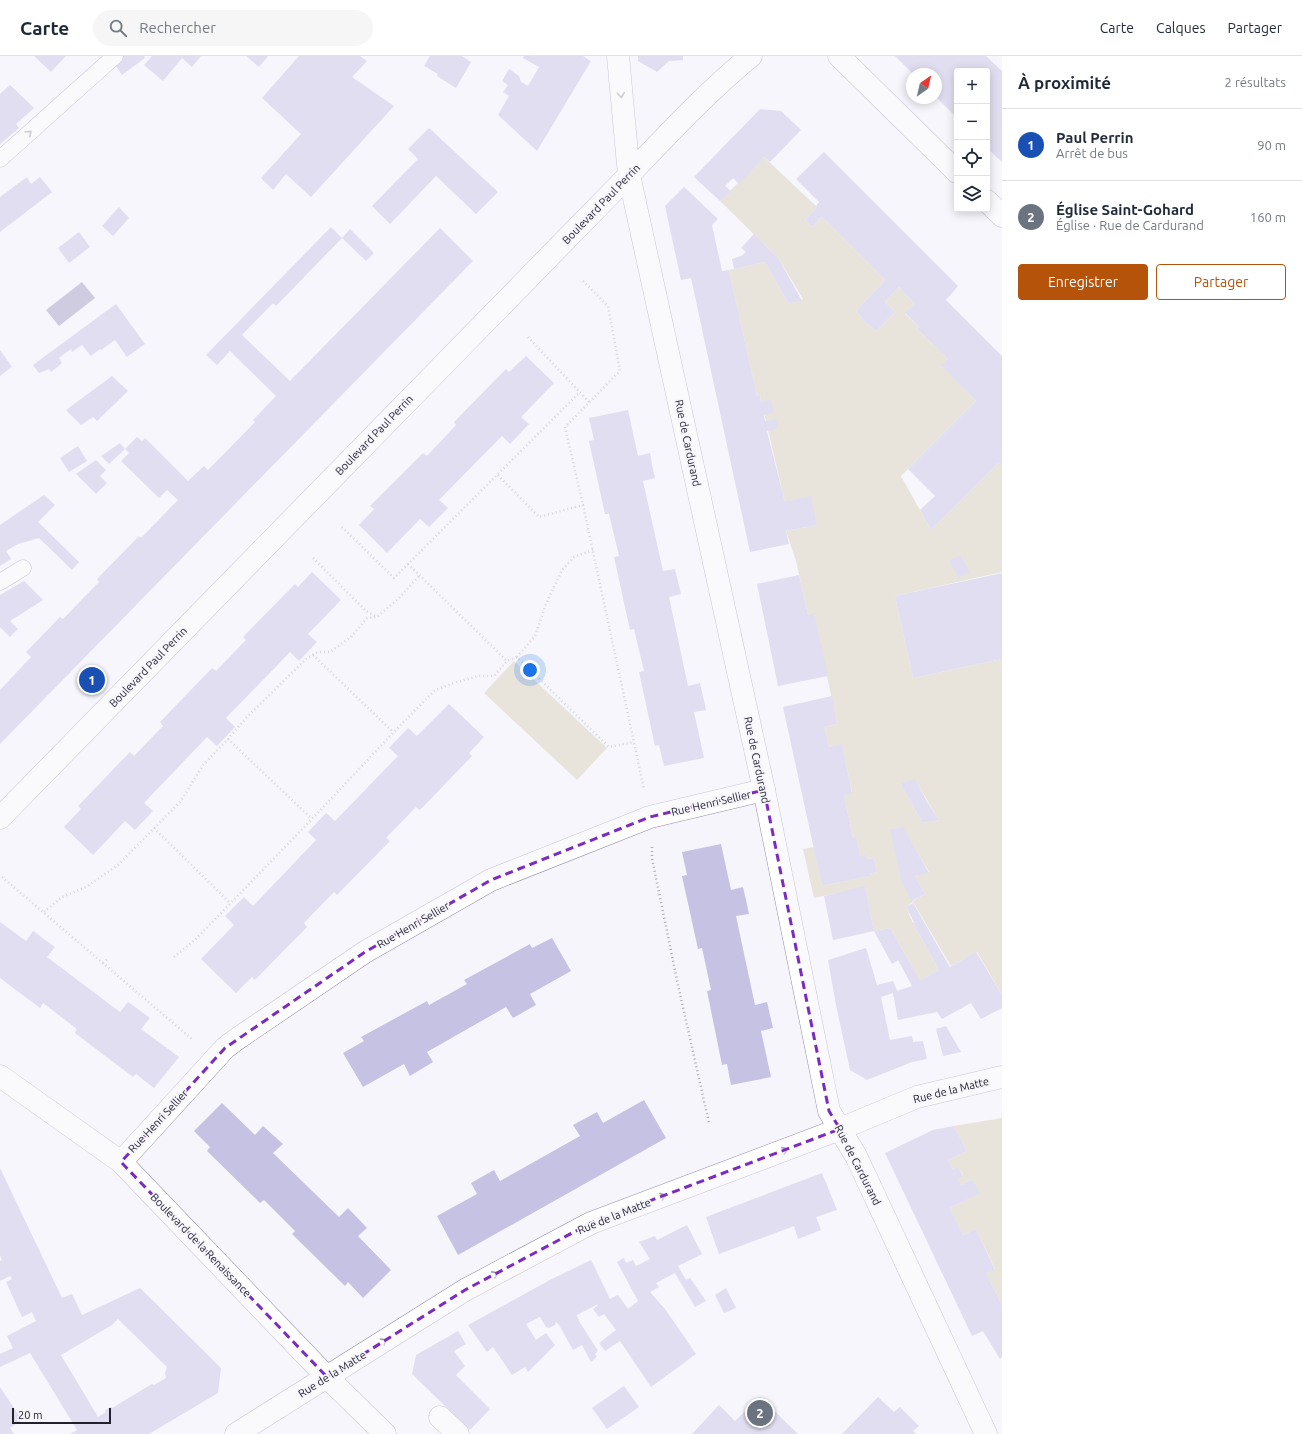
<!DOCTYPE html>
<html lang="fr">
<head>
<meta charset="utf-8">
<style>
	body { margin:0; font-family:Ubuntu,sans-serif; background:#f6f6f7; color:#1f2937 }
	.controls { position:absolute; right:12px; top:12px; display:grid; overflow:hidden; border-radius:4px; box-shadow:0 2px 10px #0003 }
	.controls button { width:36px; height:36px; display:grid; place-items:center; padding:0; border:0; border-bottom:1px solid #e0e1e3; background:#fff; color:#1f2937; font:20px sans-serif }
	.compass { position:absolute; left:906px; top:12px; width:36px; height:36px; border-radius:50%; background:#fff; box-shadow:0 2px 10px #0003; rotate:34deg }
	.scale { position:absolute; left:12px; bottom:10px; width:99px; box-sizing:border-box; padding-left:4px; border:2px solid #23212d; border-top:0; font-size:11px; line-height:14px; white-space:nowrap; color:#23212d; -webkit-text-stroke:3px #f6f5fc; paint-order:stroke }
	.you { position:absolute; left:530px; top:614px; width:14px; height:14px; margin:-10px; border:3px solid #fff; border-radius:50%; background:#1a73e8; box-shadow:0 0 0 6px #1a73e833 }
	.badge { display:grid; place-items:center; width:26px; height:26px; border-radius:50%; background:#b45309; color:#fff; font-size:13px; font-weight:700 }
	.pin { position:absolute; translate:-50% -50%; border:2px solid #fff; box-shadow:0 1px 4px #0006 }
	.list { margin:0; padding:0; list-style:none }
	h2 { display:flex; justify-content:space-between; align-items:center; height:52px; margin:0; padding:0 16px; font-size:17px }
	h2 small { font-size:13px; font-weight:400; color:#747a83 }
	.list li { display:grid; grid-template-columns:26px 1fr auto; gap:12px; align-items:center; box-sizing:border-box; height:72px; padding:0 16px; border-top:1px solid #e0e1e3 }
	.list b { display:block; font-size:15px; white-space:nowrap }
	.list p { margin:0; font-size:13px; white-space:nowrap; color:#747a83 }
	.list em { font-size:13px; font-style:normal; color:#747a83 }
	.actions { display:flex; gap:8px; padding:12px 16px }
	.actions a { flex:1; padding:9px 0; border:1px solid #b45309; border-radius:4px; text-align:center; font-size:14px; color:#b45309 }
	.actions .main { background:#b45309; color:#fff }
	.icon { flex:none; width:22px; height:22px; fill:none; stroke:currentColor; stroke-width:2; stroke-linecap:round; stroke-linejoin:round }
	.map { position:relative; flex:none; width:1002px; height:1378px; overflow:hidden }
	header { display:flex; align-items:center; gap:24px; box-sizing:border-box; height:56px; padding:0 20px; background:#fff; border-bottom:1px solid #e0e1e3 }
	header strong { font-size:19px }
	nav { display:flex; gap:22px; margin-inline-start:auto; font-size:14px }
	.search { width:280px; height:36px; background:#f6f6f7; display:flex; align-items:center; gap:10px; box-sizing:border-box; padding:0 14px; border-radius:22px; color:#747a83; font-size:15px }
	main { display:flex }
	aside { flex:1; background:#fff }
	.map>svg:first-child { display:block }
</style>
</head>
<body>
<header>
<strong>Carte</strong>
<div class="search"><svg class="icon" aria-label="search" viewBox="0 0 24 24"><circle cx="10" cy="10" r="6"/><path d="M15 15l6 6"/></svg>Rechercher</div>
<nav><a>Carte</a><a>Calques</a><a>Partager</a></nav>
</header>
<main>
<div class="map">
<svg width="1002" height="1378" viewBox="0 0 1002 1378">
	<rect width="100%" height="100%" fill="#f6f5fc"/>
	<g fill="#d8cfb5" fill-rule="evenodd">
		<path d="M764,101L817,151L805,164L812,171L822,161L885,224L856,255L865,266L876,275L895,256L885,246L899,231L915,248L905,258L919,271L917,273L948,303L942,309L976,345L901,420L931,474L1002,403V516L895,540L913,622L1002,603V939L977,896L951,910L913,846L906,851L913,867L939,914L920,924L890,872L874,875L865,831L814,842L803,793L814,791L822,830L869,820V818L877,816L874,802L867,803L860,800L857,782H853L844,739L852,736L842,689L829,691L824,671L837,668L814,558L808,559L796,505L786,475L817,469L785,446L760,340H757L729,214L765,206L788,247L803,243L779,203L720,145ZM915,724L939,764L923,767L900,727ZM903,772L929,816L915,820L925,838L913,845L901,823Z"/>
		<path d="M514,605L607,692L577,724L484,637Z"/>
		<path d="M1002,1062V1249L986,1217L995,1213L976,1173L963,1179L950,1152L979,1137L972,1123L961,1129L958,1123L963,1119L958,1111L953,1114L948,1104L967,1095L954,1070Z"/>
	</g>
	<path fill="#9f99c1" d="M82,226L95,242L59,270L46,254Z"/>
	<g fill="#c6c2e3" fill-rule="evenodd">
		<path d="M34,0H66L51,16Z"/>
		<path d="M121,0H144L145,2L122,19L113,6Z"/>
		<path d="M152,0H201L192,11L182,2L163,25L144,9Z"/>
		<path d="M246,0H268L259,11Z"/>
		<path d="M299,0H360L367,5L352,21L394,50L311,141L286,118L273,134L261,122L301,78L262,42Z"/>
		<path d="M430,0H462L471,6L456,32L437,20L438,18L424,10Z"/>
		<path d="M524,0H583L591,5L537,95L498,59L509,40L503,36L508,29L502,25L509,13L519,20L521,26L528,30L539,11L523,2Z"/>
		<path d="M638,0H683V4L669,5L657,16L638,5Z"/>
		<path d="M895,0H986L1002,15V106L987,92V15H957V62L936,41V18H913Z"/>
		<path d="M10,29L34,52L16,68L19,72L0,88V38Z"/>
		<path d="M760,53L781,55L801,74L770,106L764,101L739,128L733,122L725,130L731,135L720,145L694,121Z"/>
		<path d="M429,72L498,136L476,158L436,120L390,168L372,150L418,103L408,93Z"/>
		<path d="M824,96L958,230L946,244L1002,300V409L999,406L931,474L920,454L935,440L908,413L976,345L941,309L948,303L917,273L919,271L905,257L915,248L899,231L885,246L895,256L876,275L865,266L856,255L885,224L822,161L812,171L805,164L817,151L816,150L819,146L796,123Z"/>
		<path d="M27,121L31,128L40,121L52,136L0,176V141Z"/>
		<path d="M684,131L718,163L712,169L722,215L729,214L757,340H760L761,346L771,343L774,356L764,359L765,365L777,363L778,372L767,375L785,446L811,440L817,469L786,475L789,488L750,496L691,222L681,224L665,150Z"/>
		<path d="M119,151L129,162L113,180L102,170Z"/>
		<path d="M331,171L342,182L276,250L273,247L242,279L290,325L440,172L473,205L0,688V634L31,601L26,596L60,561L63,563L99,526L97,523L139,480L141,482L178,444L167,434L159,442L121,405L129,397L125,393L137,381L142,385L145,382L188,425L204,410L208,414L255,366L253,364L276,340L230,295L217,309L206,299Z"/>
		<path d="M350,173L374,197L366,205L342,182Z"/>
		<path d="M79,176L90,191L69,207L58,192Z"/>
		<path d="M754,178L779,203L802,245L788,247L765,206L734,213L732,203L741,200L746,196L741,192Z"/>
		<path d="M116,248L145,288L127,301L115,284L101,294L100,293L91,300L82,289L72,296L71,293L59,302L62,307L51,316L49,313L39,317L33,309Z"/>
		<path d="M0,294L12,311L0,320Z"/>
		<path d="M526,300L554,327L521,361L529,368L510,388L502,380L439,444L448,452L429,471L420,463L387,497L359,469L374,453L370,450L423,397L427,400L456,369L454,366L506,313L509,316Z"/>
		<path d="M112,320L128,335L97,365L93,361L81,369L66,354Z"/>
		<path d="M628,354L638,400L650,397L652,409L655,422L643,425L663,515L675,513L681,538L669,541L688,630L700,627L706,654L694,656L704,702L664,710L659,689L655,690L639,616L644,615L634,573L630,574L614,501L619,500L609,458H605L589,385L594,384L589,362Z"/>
		<path d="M120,387L125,393L109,408L101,400Z"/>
		<path d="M78,390L87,405L69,416L60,402Z"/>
		<path d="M96,404L106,414L100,420L107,427L96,438L76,418Z"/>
		<path d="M44,439L55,449L38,466L79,506L72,514L39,482L18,488L6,495L11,503L0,510V469Z"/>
		<path d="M960,499L970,516L959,522L949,505Z"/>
		<path d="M312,516L341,544L308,578L317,586L299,605L290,596L226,662L235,671L217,690L207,681L144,747L153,755L135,774L125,765L93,799L64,771L81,753L78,750L130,696L134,700L163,670L160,666L212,612L216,615L246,584L243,581L295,528L298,531Z"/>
		<path d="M1002,517V603L913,622L895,540Z"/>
		<path d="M799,519L808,559L814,557L828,620L778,630L757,528Z"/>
		<path d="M24,525L43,544L10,565L18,573L10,581L0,571V539Z"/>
		<path d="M832,640L837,668L824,671L829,691L842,688L852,737L844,739L853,782H857L860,800L866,799L867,803L874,802L877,816L869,818L870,820L822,830L783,651Z"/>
		<path d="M449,648L484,681L469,697L472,700L420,754L416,751L386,782L390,785L337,839L334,836L304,867L307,871L255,924L252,921L236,937L201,903L234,869L225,860L244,841L253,850L316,784L308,776L326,757L335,765L398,700L389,692L408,672L417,680Z"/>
		<path d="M915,723L926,744L939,764L923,767L900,727Z"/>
		<path d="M903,771L929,817L915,820L925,838L912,845L900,823H901L890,774Z"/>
		<path d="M721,788L731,834L743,831L746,844L749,858L736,860L755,949L767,946L773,972L761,975L771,1021L731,1029L727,1008L722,1009L707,935L711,934L702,892L698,893L682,820L687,819L682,796Z"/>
		<path d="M865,830L874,875L833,884L824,840Z"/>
		<path d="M913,847L950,911L976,896L1002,939V952L981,963L971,947L942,963L937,956L898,964L893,937L881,941L890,984L912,980L913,986L923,985L927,1003L912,1006L867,1024L850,1014L836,949L828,904L866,892L877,929L893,925L897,935L912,930L898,904L892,908L874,875L890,872L920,924L939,914L913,867L914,866L906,851Z"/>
		<path d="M0,866L26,885L33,875L55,891L47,901L120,956L128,946L150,962L141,973L179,1001L154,1032L136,1018L133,1021L75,977L77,973L43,947L40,952L0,922Z"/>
		<path d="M552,882L571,915L530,938L536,949L513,962L506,951L427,996L433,1006L410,1020L404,1008L363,1031L343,997L364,985L361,981L427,945L429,949L467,928L464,924L530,888L532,892Z"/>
		<path d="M946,970L961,996L943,1000L936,973Z"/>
		<path d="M644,1044L666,1082L458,1199L437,1160L477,1138L471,1127L494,1114L500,1125L580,1080L573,1069L597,1056L603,1067Z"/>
		<path d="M222,1047L255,1079L263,1070L283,1088L273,1097L339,1161L348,1152L367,1172L358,1180L391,1214L363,1242L348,1226L345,1230L292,1178L295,1175L264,1144L260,1147L207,1095L210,1091L194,1075Z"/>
		<path d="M954,1070L967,1095L948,1104L953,1114L958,1111L963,1120L958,1123L961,1129L972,1123L980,1137L950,1152L963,1179L976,1173L995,1214L986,1217L1002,1249V1301L1000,1303L983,1275L972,1280L885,1097L933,1074Z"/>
		<path d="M0,1112L62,1242L72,1238L82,1259L140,1232L221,1312L218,1337L149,1378H70L77,1374L30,1297L0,1311V1298L13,1292L7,1280L36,1265L32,1256L22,1261L6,1226L12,1223L10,1220L0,1225V1205L2,1204L0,1199ZM118,1263L167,1311L165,1317L166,1322L154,1329L152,1328L112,1352L111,1351L105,1354L106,1356L98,1361L61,1299L112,1269Z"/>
		<path d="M822,1117L837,1154L816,1161L821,1174L798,1183L794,1170L719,1198L706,1161Z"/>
		<path d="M687,1169L702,1198L678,1210L686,1224L690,1222L706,1245L695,1251L675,1217L656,1227L659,1231L650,1236L665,1253L696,1298L651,1331L620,1285L605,1295L599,1287L616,1274L604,1258L599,1261L593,1253L598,1249V1248L577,1259L579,1265L598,1295L595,1298L597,1301L591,1306L582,1289L573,1294L559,1269L556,1266L555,1269L549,1272L546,1271L540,1261L526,1268L536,1284L546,1277L555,1289L528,1316L525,1311L512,1319L493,1291L487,1296L468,1269L550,1224L591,1204L610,1243L618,1239L628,1253L638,1245L617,1206L624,1202L626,1207L633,1204L636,1210L650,1203L639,1186L655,1180L657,1184Z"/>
		<path d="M726,1232L736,1252L724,1257L715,1239Z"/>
		<path d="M458,1275L466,1288L454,1295L465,1310L456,1319L490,1353L470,1374L412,1318L416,1299Z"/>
		<path d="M624,1330L639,1351L607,1373L592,1352Z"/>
		<path d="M0,1331L22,1364L10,1372L14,1378H0Z"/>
		<path d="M760,1341L798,1378H692L719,1349L735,1365Z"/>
		<path d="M878,1341L894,1356L900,1351L919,1370L913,1375L916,1378H842Z"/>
	</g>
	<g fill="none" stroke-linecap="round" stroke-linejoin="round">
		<defs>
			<g id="service">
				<path d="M0,103L115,0"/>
				<path d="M0,526L23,512"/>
			</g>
			<path id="pedestrian" d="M440,1361L458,1378"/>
			<g id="minor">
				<path d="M618,0L629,119L764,734L829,1055L856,1100L986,1378"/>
				<path d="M839,0L957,116"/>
				<path d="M987,145L1002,160"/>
				<path d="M121,1106L225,992L237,983L365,896L491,824L650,761L764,734"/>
				<path d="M236,1378L465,1234L591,1167L840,1073L917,1041L1002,1021"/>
			</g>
			<path id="tertiary" d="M0,762L629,119C668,78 707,36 751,0"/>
			<path id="secondary" d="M0,1020L121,1106L327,1321L385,1378"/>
		</defs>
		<use href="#service" stroke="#928dad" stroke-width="17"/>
		<use href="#pedestrian" stroke="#928dad" stroke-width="23"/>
		<use href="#minor" stroke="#928dad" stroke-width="23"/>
		<use href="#tertiary" stroke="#928dad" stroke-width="23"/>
		<use href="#secondary" stroke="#928dad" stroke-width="23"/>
		<g stroke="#aeacb5" stroke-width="2.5" stroke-dasharray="1 3" stroke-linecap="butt">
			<path d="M583,225L608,250L620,315L565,371L583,449"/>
			<path d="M528,281L589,346"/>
			<path d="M498,419L539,461L583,449L644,733"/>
			<path d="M342,471L394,522L580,336"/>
			<path d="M313,502L366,555L377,561"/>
			<path d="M408,508L507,605L517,601L609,691L634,686"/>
			<path d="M313,599L393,676"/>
			<path d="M517,601L535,580L546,548L562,514L574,501L593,494"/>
			<path d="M228,683L312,763"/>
			<path d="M154,772L230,847"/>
			<path d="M652,791V802L678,929L709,1067"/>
			<path d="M2,821L193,984"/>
			<path d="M44,856L62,841L86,831L118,809L181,745L203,709L228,683L247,661L307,602L318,596H330L351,581L367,562L377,561L399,542L420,519"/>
			<path d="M174,901L195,884L312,763L393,677L435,634L454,627L478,620H494L507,605"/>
			<path d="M103,907L109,902"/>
		</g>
		<use href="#service" stroke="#fff" stroke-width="16"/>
		<use href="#pedestrian" stroke="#fff" stroke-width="22"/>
		<use href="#minor" stroke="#fff" stroke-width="22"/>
		<use href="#tertiary" stroke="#fff" stroke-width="22"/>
		<use href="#secondary" stroke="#fff" stroke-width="22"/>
	</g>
	<defs><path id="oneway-chevron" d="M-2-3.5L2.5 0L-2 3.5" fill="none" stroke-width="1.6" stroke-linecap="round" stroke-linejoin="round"/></defs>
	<g stroke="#9c9ba0">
		<use href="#oneway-chevron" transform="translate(621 39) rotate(85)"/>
		<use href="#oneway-chevron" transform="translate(29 77) rotate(-42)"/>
		<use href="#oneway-chevron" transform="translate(785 1094) rotate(-21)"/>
		<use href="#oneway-chevron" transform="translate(663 1140) rotate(-21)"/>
		<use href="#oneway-chevron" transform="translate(495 1218) rotate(-28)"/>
		<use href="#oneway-chevron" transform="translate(384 1285) rotate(-32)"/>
	</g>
	<path d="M0 0H1002V1378H0ZM764,734L829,1055L840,1073L591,1167L465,1234L327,1321L121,1106L225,992L365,896L491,824L650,761Z" fill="#f6f5fc" fill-opacity=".55" fill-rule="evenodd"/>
	<path fill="none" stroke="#7b2cbf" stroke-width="3" stroke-dasharray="8 5" stroke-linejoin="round" d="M764,734L829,1055L840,1073L591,1167L465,1234L327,1321L121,1106L225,992L365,896L491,824L650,761Z"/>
	<g text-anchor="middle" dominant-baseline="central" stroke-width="3.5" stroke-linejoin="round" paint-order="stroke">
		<g font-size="11" fill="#23212d" stroke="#f6f5fc">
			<text transform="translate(601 148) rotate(-46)">Boulevard Paul Perrin</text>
			<text transform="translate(374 379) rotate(-46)">Boulevard Paul Perrin</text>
			<text transform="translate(688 387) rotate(78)">Rue de Cardurand</text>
			<text transform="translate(148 611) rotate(-46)">Boulevard Paul Perrin</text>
			<text transform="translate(757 704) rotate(78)">Rue de Cardurand</text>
			<text transform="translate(711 747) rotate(-13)">Rue Henri Sellier</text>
			<text transform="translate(413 869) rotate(-30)">Rue Henri Sellier</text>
			<text transform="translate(951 1034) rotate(-14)">Rue de la Matte</text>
			<text transform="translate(158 1065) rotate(-47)">Rue Henri Sellier</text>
			<text transform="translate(858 1109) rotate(63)">Rue de Cardurand</text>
			<text transform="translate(614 1160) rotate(-22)">Rue de la Matte</text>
			<text transform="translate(201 1189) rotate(46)">Boulevard de la Renaissance</text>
			<text transform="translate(332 1318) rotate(-32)">Rue de la Matte</text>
		</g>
	</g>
</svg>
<div class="controls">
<button>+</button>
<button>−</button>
<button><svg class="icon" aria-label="locate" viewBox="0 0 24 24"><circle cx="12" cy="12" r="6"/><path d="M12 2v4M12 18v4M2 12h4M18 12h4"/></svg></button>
<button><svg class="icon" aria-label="layers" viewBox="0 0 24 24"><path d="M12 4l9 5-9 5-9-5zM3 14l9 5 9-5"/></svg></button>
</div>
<svg class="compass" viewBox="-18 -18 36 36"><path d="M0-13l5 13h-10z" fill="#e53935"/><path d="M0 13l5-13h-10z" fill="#747a83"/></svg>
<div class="scale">20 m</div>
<div class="you"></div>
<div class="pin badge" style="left:92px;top:624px;background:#1a4fb4">1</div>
<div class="pin badge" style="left:760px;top:1357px;background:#6b7280">2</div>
</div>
<aside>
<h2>À proximité<small>2 résultats</small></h2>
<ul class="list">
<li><span class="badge" style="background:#1a4fb4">1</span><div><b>Paul Perrin</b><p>Arrêt de bus</p></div><em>90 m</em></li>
<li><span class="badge" style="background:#6b7280">2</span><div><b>Église Saint-Gohard</b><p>Église · Rue de Cardurand</p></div><em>160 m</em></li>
</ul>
<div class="actions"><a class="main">Enregistrer</a><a>Partager</a></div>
</aside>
</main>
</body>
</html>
